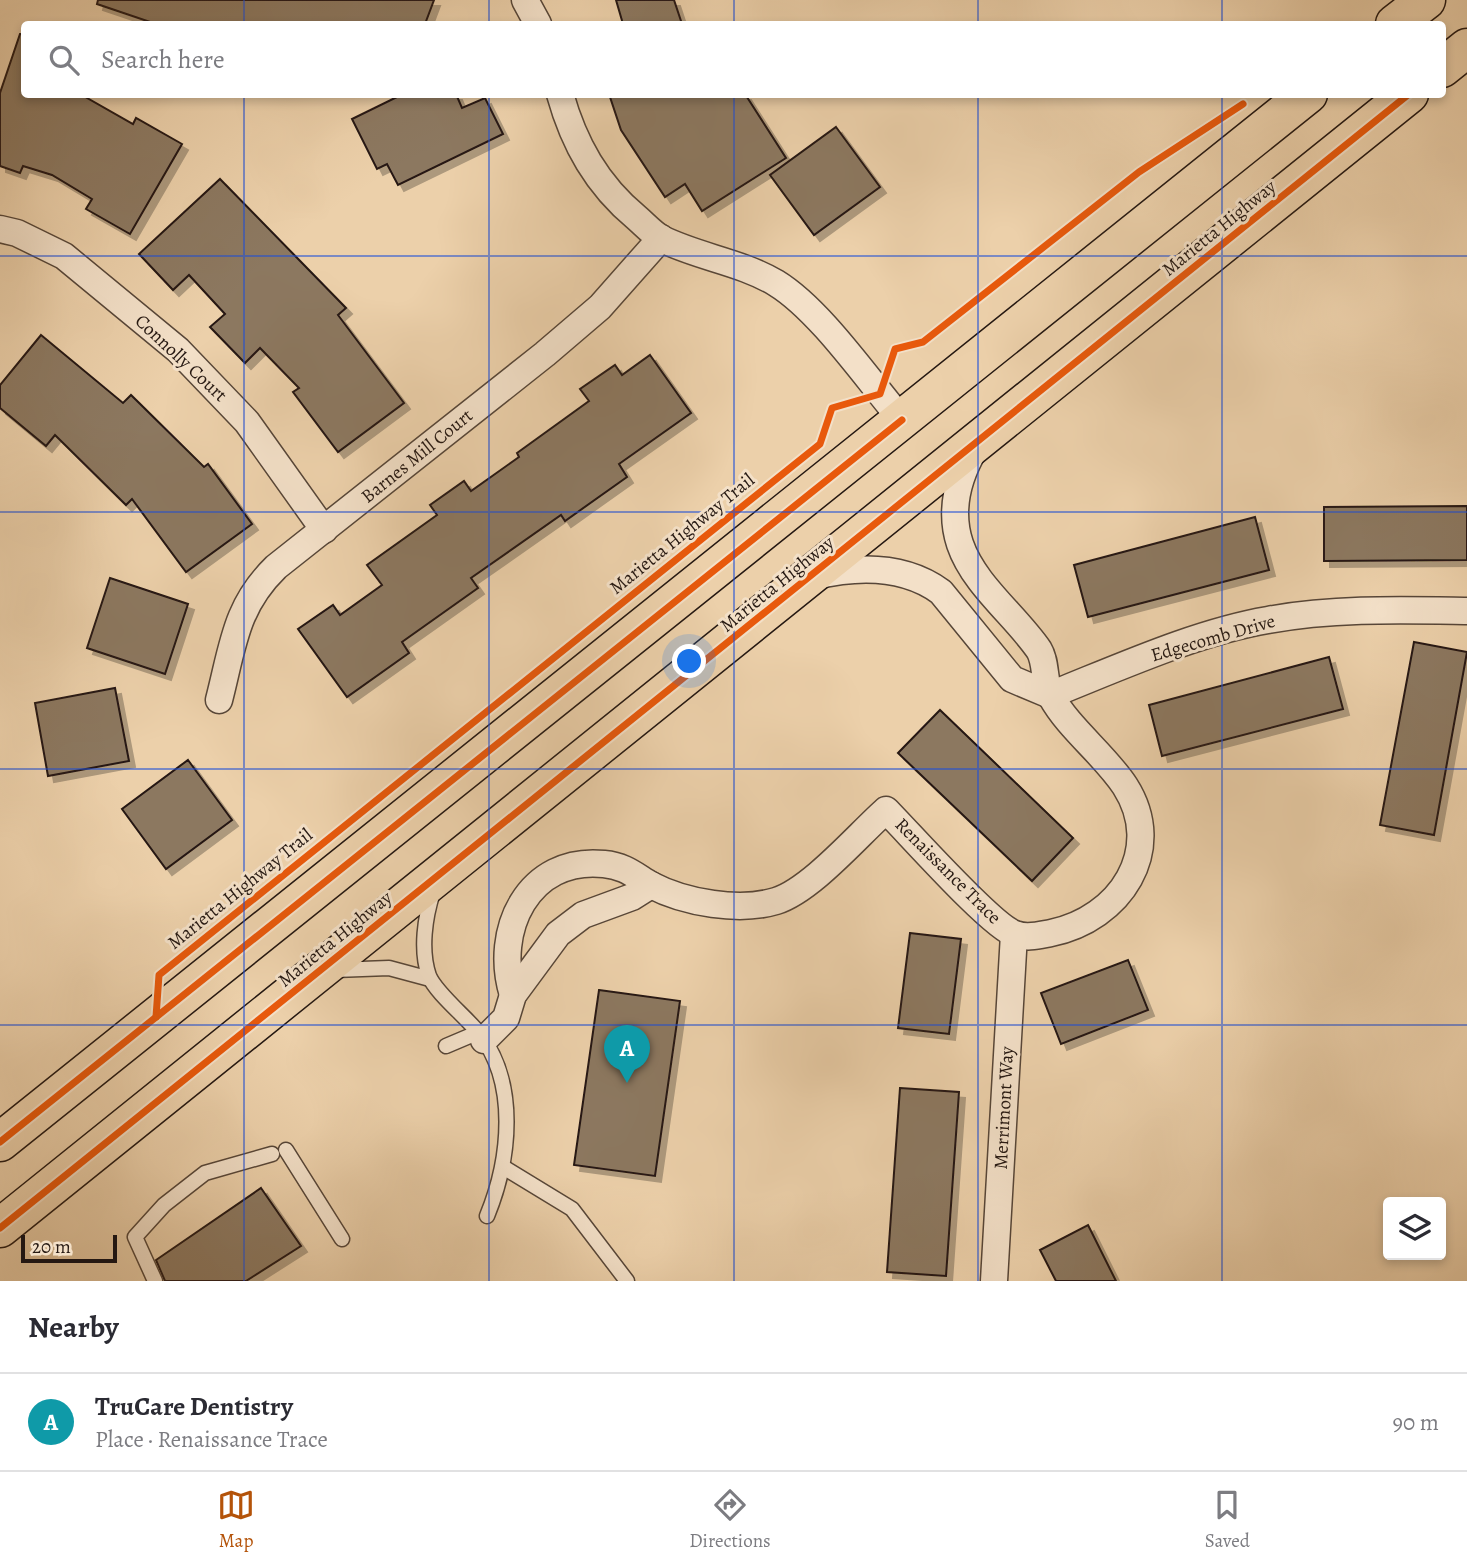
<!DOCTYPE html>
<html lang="en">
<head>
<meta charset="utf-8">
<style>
	body { margin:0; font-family:Alegreya,serif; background:#f7f7f7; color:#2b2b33 }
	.controls { position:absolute; right:21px; bottom:21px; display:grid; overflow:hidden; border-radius:7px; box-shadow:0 4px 10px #0003 }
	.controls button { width:63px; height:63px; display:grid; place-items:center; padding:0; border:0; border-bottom:2px solid #e1e1e2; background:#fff; color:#2b2b33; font:35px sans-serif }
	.scale { position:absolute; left:21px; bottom:18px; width:96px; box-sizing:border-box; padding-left:7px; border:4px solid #251812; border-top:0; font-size:19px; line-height:24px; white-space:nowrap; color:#251812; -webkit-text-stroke:5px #f3e0c8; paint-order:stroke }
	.you { position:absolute; left:690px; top:662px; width:24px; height:24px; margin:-18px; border:5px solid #fff; border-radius:50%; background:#1a73e8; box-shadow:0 0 0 10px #1a73e833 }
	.badge { display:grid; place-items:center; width:46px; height:46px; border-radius:50%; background:#b45309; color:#fff; font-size:23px; font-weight:700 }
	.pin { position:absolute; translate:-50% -58px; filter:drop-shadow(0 2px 4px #0008) }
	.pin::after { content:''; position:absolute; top:37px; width:24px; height:21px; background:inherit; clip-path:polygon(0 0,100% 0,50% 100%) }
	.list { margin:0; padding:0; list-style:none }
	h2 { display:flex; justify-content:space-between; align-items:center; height:91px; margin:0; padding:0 28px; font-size:30px }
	h2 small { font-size:23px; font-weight:400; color:#7c7c81 }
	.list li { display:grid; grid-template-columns:46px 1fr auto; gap:21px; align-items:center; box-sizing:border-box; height:98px; padding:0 28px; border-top:2px solid #e1e1e2 }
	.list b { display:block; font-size:26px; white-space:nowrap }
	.list p { margin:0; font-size:23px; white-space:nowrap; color:#7c7c81 }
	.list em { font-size:23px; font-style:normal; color:#7c7c81 }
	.icon { flex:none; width:38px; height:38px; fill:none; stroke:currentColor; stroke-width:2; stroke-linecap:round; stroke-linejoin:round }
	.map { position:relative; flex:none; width:1467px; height:1281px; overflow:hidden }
	.search { position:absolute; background:#fff; box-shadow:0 4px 10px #0003; left:21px; right:21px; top:21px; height:77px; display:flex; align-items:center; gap:18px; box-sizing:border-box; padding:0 24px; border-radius:7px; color:#7c7c81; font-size:26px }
	.sheet { height:189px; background:#fff }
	nav { display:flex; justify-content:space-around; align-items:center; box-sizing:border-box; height:98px; border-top:2px solid #e1e1e2; background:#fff; font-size:19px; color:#7c7c81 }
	nav a { display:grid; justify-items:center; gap:4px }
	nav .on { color:#b45309 }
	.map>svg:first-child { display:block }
</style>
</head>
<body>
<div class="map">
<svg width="1467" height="1281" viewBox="0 0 1467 1281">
	<defs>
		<filter id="shadow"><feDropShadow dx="6" dy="6" stdDeviation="0" flood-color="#0004"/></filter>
	</defs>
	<rect width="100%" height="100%" fill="#ecd0aa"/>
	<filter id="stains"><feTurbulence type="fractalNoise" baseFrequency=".00286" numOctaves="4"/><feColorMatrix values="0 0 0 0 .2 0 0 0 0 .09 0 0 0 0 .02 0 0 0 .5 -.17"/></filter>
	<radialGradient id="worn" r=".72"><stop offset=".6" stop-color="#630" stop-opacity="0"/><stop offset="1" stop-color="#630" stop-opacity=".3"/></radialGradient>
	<g fill="#8c7861" stroke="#251812" stroke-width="2" filter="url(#shadow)">
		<path d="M98,0H434L425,24H156L97,4Z"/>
		<path d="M616,0H674L682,24H623Z"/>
		<path d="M20,34H24V94H80L133,124L136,118L182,144L130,234L86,209L92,199L52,175L23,166L20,173L0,166V93Z"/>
		<path d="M403,94H456L462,108L485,98L503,134L398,185L387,164L377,169L352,119Z"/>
		<path d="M609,94H745L786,158L702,211L685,184L665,197L621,130Z"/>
		<path d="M836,127L880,187L814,235L770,175Z"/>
		<path d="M220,179L346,308L338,315L404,403L338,452L293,392L299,388L260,348L245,363L210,327L225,314L189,275L173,290L139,254Z"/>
		<path d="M41,335L123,403L131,395L204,467L208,464L252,524L186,572L132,499L126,505L55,435L46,446L0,408V385Z"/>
		<path d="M650,355L691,413L619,464L627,477L565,521L561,515L471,578L478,588L402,642L409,653L347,697L298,629L333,605L340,615L382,585L367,565L437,515L430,505L464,481L471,491L519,457L517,453L589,401L580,389L615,365L622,375Z"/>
		<path d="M1467,506V560L1324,561V507Z"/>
		<path d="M1255,517L1269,570L1088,617L1074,565Z"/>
		<path d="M110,578L188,604L165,674L87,648Z"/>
		<path d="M1414,642L1467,652L1434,835L1380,825Z"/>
		<path d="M1329,657L1343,709L1162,756L1149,705Z"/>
		<path d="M115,688L129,761L48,776L35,703Z"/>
		<path d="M940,710L1073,838L1032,881L898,753Z"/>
		<path d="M188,760L232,820L166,869L122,809Z"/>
		<path d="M910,933L961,939L949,1034L898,1028Z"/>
		<path d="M1128,960L1148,1010L1061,1044L1041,993Z"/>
		<path d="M599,990L680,1001L655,1176L574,1165Z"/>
		<path d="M900,1088L959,1092L946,1276L887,1272Z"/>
		<path d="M261,1188L301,1246L246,1281H165L156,1260Z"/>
		<path d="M1088,1225L1116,1281H1056L1040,1250Z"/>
	</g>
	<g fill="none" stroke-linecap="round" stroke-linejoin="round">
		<defs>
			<g id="service">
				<path d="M433,892C425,917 420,950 429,976C436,993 465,1016 478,1032C519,1082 510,1160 487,1216"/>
				<path d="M335,970L389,968L430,979"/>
				<path d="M446,1046L479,1032"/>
				<path d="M286,1150L342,1239"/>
				<path d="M503,1167L572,1209L627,1281"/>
				<path d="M155,1281L135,1237L164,1205L205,1173L272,1154"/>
			</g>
			<g id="minor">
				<path d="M525,0L538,24"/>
				<path d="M560,94C574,144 597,185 637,218C645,225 653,234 662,239C698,257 741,262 776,283C820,310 867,379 902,420"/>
				<path d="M0,229L17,233L64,256L178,350L247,422L324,530"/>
				<path d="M815,576C858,566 904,565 941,592L1012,679L1050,695"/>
				<path d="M1050,695C1118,668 1197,632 1268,620C1334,608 1401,610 1467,611"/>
				<path d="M219,700C233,646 235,607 276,567L545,354L600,307L661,238"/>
				<path d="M513,995C493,931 528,856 604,864C625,866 634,875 651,885C685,903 740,912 776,901C811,890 857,836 886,810C909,833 991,926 1015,934C1027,939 1040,935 1051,933C1120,919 1166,850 1125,786C1104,754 1069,729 1051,696C1043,682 1047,663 1039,650C1015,615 974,585 960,544C949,511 958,477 975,448"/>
				<path d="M484,1040L506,1018L513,995L558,934L583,915L632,897L651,885"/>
				<path d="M994,1281L1014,934"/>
			</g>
			<g id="trunk">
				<path d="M1395,24L1426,0"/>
				<path d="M1442,68L1467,48"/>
				<path d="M0,1142L1308,94"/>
				<path d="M0,1228L1409,94"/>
			</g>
		</defs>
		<use href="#service" stroke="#574638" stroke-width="17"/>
		<use href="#minor" stroke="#574638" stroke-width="29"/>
		<use href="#trunk" stroke="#251812" stroke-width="41"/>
		<use href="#service" stroke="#f3e0c8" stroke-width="14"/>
		<use href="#minor" stroke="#f3e0c8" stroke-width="26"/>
		<use href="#trunk" stroke="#ecd0aa" stroke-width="38"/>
		<defs>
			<g id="cycleway">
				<path d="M156,1017L159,975L820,444L832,408L880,394L895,349L923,342L1139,172L1243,104"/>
				<path d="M0,1142L902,420"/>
				<path d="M0,1228L1409,94"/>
			</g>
		</defs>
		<use href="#cycleway" stroke="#f3e0c8" stroke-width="11"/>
		<use href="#cycleway" stroke="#e8590c" stroke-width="7"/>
	</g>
	<path fill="none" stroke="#1d4ed8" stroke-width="2" stroke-opacity="0.55" d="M244,0V24M489,0V24M734,0V24M978,0V24M1222,0V24M244,94V1281M489,94V1281M734,94V1281M978,94V1281M1222,94V1281M0,256H1467M0,512H1467M0,769H1467M0,1025H1467"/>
	<g text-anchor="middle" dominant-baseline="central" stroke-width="6" stroke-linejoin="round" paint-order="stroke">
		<g font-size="19" fill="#251812" stroke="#f3e0c8">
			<text transform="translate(1219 228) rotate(-39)">Marietta Highway</text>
			<text transform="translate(181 358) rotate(43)">Connolly Court</text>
			<text transform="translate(417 456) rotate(-39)">Barnes Mill Court</text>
			<text transform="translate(682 534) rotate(-39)">Marietta Highway Trail</text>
			<text transform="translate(777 584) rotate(-39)">Marietta Highway</text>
			<text transform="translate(1213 638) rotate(-16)">Edgecomb Drive</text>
			<text transform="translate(948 871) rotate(45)">Renaissance Trace</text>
			<text transform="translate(240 889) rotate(-39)">Marietta Highway Trail</text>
			<text transform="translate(335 939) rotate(-39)">Marietta Highway</text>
			<text transform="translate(1004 1108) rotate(-87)">Merrimont Way</text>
		</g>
	</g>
	<rect width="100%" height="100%" filter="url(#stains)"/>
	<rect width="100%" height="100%" fill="url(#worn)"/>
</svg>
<div class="controls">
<button><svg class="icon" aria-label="layers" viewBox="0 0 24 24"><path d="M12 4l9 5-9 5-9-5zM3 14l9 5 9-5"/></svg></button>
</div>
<div class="scale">20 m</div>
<div class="you"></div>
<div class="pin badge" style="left:627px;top:1083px;background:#0f9aa8">A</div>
<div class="search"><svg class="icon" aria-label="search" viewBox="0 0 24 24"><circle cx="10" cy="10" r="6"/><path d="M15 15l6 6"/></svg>Search here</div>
</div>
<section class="sheet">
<h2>Nearby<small></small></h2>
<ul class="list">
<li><span class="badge" style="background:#0f9aa8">A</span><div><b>TruCare Dentistry</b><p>Place · Renaissance Trace</p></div><em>90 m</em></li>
</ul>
</section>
<nav>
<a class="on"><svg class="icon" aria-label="map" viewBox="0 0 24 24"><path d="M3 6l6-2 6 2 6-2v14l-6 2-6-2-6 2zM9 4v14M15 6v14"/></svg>Map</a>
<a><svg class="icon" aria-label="directions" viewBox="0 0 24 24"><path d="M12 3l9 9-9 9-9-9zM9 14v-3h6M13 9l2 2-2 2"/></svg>Directions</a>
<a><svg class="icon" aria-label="saved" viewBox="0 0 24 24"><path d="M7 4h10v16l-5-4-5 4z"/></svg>Saved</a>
</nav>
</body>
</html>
